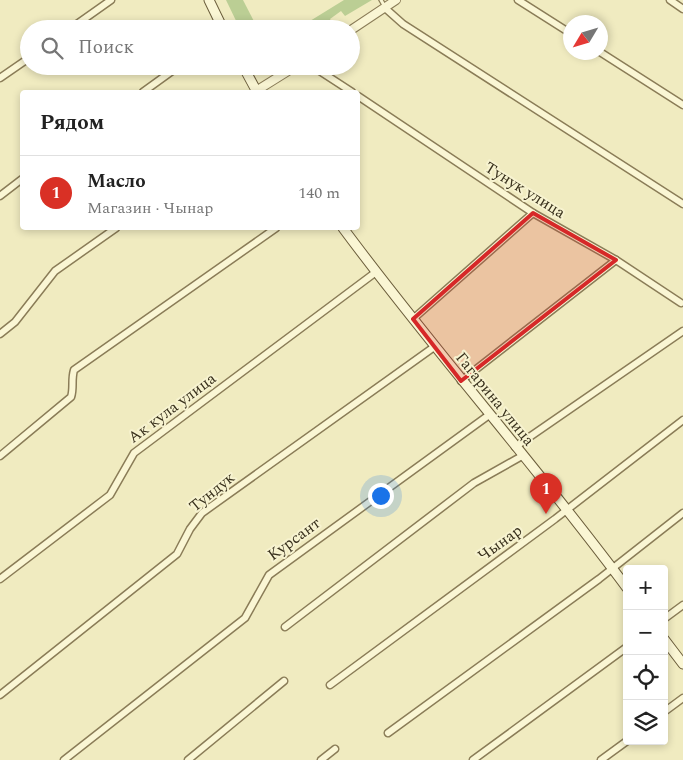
<!DOCTYPE html>
<html lang="ru">
<head>
<meta charset="utf-8">
<style>
	body { margin:0; font-family:Spectral,serif; background:#f2f2f2; color:#222 }
	.controls { position:absolute; right:15px; bottom:15px; display:grid; overflow:hidden; border-radius:5px; box-shadow:0 2px 8px #0003 }
	.controls button { width:45px; height:45px; display:grid; place-items:center; padding:0; border:0; border-bottom:1px solid #e0e0e0; background:#fff; color:#222; font:25px sans-serif }
	.compass { position:absolute; left:563px; top:15px; width:45px; height:45px; border-radius:50%; background:#fff; box-shadow:0 2px 8px #0003; rotate:232deg }
	.you { position:absolute; left:380px; top:495px; width:18px; height:18px; margin:-12px; border:4px solid #fff; border-radius:50%; background:#1a73e8; box-shadow:0 0 0 8px #1a73e833 }
	.badge { display:grid; place-items:center; width:32px; height:32px; border-radius:50%; background:#d93025; color:#fff; font-size:16px; font-weight:700 }
	.pin { position:absolute; translate:-50% -41px; filter:drop-shadow(0 1px 2px #0008) }
	.pin::after { content:''; position:absolute; top:26px; width:18px; height:15px; background:inherit; clip-path:polygon(0 0,100% 0,50% 100%) }
	.list { margin:0; padding:0; list-style:none }
	h2 { display:flex; justify-content:space-between; align-items:center; height:65px; margin:0; padding:0 20px; font-size:21px }
	h2 small { font-size:16px; font-weight:400; color:#767676 }
	.list li { display:grid; grid-template-columns:32px 1fr auto; gap:15px; align-items:center; box-sizing:border-box; height:75px; padding:0 20px; border-top:1px solid #e0e0e0 }
	.list b { display:block; font-size:19px; white-space:nowrap }
	.list p { margin:0; font-size:16px; white-space:nowrap; color:#767676 }
	.list em { font-size:16px; font-style:normal; color:#767676 }
	.icon { flex:none; width:28px; height:28px; fill:none; stroke:currentColor; stroke-width:2; stroke-linecap:round; stroke-linejoin:round }
	.map { position:relative; flex:none; width:683px; height:760px; overflow:hidden }
	.search { position:absolute; background:#fff; box-shadow:0 2px 8px #0003; left:20px; top:20px; width:340px; height:55px; display:flex; align-items:center; gap:12px; box-sizing:border-box; padding:0 18px; border-radius:28px; color:#767676; font-size:19px }
	.panel { position:absolute; background:#fff; box-shadow:0 2px 8px #0003; left:20px; top:90px; width:340px; height:140px; border-radius:5px }
	.map>svg:first-child { display:block }
</style>
</head>
<body>
<div class="map">
<svg width="683" height="760" viewBox="0 0 683 760">
	<rect width="100%" height="100%" fill="#f0ebc0"/>
	<g fill="#bbce94">
		<path d="M226,0H243L258,29H240Z"/>
		<path d="M344,0H372L345,16L341,11L330,19L333,24L327,29H297Z"/>
	</g>
	<g fill="none" stroke-linecap="round" stroke-linejoin="round">
		<defs>
			<path id="service" d="M381,0L385,7"/>
			<g id="minor">
				<path d="M518,0L570,33"/>
				<path d="M670,0L683,9"/>
				<path d="M385,8L403,24L683,204"/>
				<path d="M70,29L111,0"/>
				<path d="M600,52L683,105"/>
				<path d="M312,66L352,92"/>
				<path d="M0,78L29,58"/>
				<path d="M143,92L179,66"/>
				<path d="M358,96L533,213L616,260L681,303"/>
				<path d="M0,196L22,179"/>
				<path d="M413,319L533,213"/>
				<path d="M0,334L15,322L55,271L116,228"/>
				<path d="M461,381L616,260"/>
				<path d="M515,447L683,331"/>
				<path d="M0,456L71,397C74,388 71,380 74,370L276,228"/>
				<path d="M0,579L110,495L134,453L376,272"/>
				<path d="M664,619L683,605"/>
				<path d="M285,627L474,483L522,456"/>
				<path d="M330,685L555,519L683,420"/>
				<path d="M0,695L177,554L190,529L202,513L434,347"/>
				<path d="M664,712L683,698"/>
				<path d="M388,733L599,579L683,513"/>
				<path d="M64,760L245,618L269,575L489,415"/>
				<path d="M188,760L284,681"/>
				<path d="M321,760L335,749"/>
				<path d="M473,760L627,647"/>
				<path d="M601,760L627,741"/>
			</g>
			<g id="tertiary">
				<path d="M351,30L396,0"/>
				<path d="M256,91L296,66"/>
			</g>
			<g id="secondary">
				<path d="M209,0L223,29"/>
				<path d="M243,66L257,92"/>
				<path d="M343,228C434,351 536,465 627,588"/>
				<path d="M664,639L683,664"/>
			</g>
		</defs>
		<use href="#service" stroke="#8a7c57" stroke-width="5.5"/>
		<use href="#minor" stroke="#8a7c57" stroke-width="9"/>
		<use href="#tertiary" stroke="#8a7c57" stroke-width="10"/>
		<use href="#secondary" stroke="#6b5d3b" stroke-width="11"/>
		<use href="#service" stroke="#faf6d4" stroke-width="3"/>
		<use href="#minor" stroke="#faf6d4" stroke-width="6"/>
		<use href="#tertiary" stroke="#faf6d4" stroke-width="8"/>
		<use href="#secondary" stroke="#faf6d4" stroke-width="9"/>
	</g>
	<path fill="#d62828" fill-opacity="0.2" stroke="#d62828" stroke-width="4" stroke-linejoin="round" d="M533,213L616,260L461,381L413,319Z"/>
	<g text-anchor="middle" dominant-baseline="central" stroke-width="4" stroke-linejoin="round" paint-order="stroke">
		<g font-size="16" fill="#38301c" stroke="#f7f3d0">
			<text transform="translate(525 190) rotate(32)">Тунук улица</text>
			<text transform="translate(495 399) rotate(51)">Гагарина улица</text>
			<text transform="translate(172 408) rotate(-37)">Ак кула улица</text>
			<text transform="translate(212 492) rotate(-39)">Тундук</text>
			<text transform="translate(294 539) rotate(-36)">Курсант</text>
			<text transform="translate(500 543) rotate(-36)">Чынар</text>
		</g>
	</g>
</svg>
<div class="controls">
<button>+</button>
<button>−</button>
<button><svg class="icon" aria-label="locate" viewBox="0 0 24 24"><circle cx="12" cy="12" r="6"/><path d="M12 2v4M12 18v4M2 12h4M18 12h4"/></svg></button>
<button><svg class="icon" aria-label="layers" viewBox="0 0 24 24"><path d="M12 4l9 5-9 5-9-5zM3 14l9 5 9-5"/></svg></button>
</div>
<svg class="compass" viewBox="-18 -18 36 36"><path d="M0-13l5 13h-10z" fill="#e53935"/><path d="M0 13l5-13h-10z" fill="#767676"/></svg>
<div class="you"></div>
<div class="pin badge" style="left:546px;top:514px">1</div>
<div class="search"><svg class="icon" aria-label="search" viewBox="0 0 24 24"><circle cx="10" cy="10" r="6"/><path d="M15 15l6 6"/></svg>Поиск</div>
<section class="panel">
<h2>Рядом<small></small></h2>
<ul class="list">
<li><span class="badge">1</span><div><b>Масло</b><p>Магазин · Чынар</p></div><em>140 m</em></li>
</ul>
</section>
</div>
</body>
</html>
